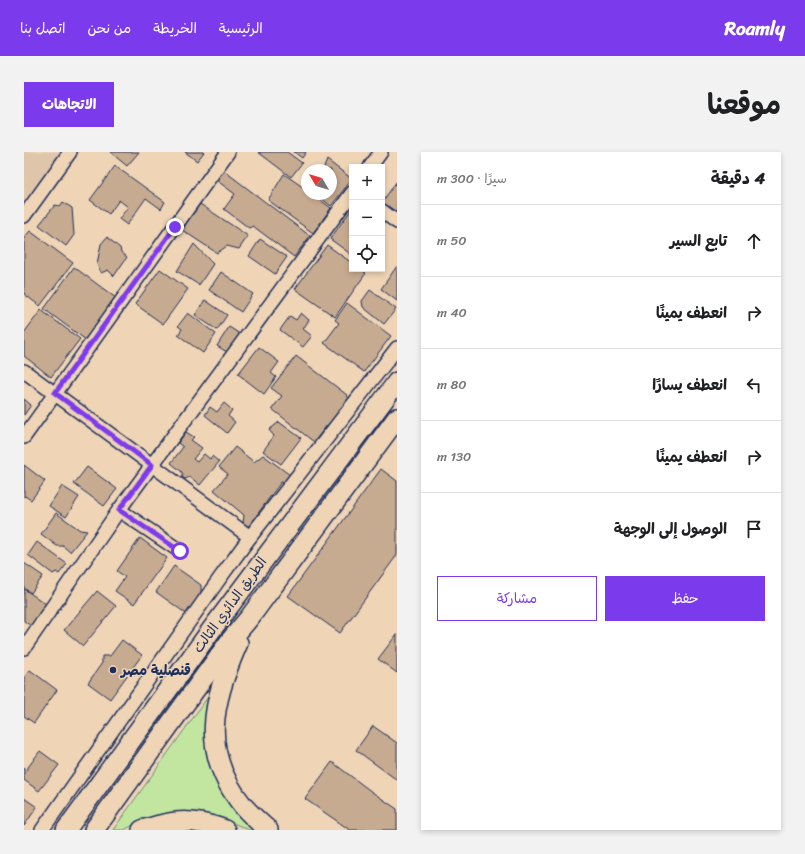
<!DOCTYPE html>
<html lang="ar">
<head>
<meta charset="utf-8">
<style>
	body { margin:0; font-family:Sriracha,"Playpen Sans Arabic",sans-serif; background:#f2f2f2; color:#202124; direction:rtl }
	.controls { position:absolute; right:12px; top:12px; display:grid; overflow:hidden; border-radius:0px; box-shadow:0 2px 6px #0003 }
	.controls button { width:36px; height:36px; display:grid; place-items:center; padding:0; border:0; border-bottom:1px solid #e0e0e0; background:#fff; color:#202124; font:20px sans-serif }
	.compass { position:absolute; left:277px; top:12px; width:36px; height:36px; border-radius:50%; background:#fff; box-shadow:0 2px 6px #0003; rotate:308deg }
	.stop { position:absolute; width:12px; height:12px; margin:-9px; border:3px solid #7c3aed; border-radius:50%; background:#fff }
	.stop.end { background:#7c3aed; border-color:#fff; box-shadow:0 1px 4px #0008 }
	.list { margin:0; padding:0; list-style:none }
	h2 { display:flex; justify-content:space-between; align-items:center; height:52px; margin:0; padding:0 16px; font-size:17px }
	h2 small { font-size:13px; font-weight:400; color:#757577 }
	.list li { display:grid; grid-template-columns:26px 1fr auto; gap:12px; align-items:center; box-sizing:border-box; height:72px; padding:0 16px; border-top:1px solid #e0e0e0 }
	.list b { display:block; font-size:15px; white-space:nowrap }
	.list em { font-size:13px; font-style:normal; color:#757577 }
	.actions { display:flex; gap:8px; padding:12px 16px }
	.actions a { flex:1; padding:9px 0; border:1px solid #7c3aed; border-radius:0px; text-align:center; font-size:14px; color:#7c3aed }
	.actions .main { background:#7c3aed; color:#fff }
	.icon { flex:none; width:22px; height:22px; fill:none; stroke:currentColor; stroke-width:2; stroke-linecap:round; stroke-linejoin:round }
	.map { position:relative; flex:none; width:373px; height:678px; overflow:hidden; direction:ltr; border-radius:0px }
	header { display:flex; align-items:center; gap:24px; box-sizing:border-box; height:56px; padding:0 20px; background:#7c3aed; color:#fff }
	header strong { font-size:19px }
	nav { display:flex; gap:22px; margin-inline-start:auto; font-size:14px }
	.intro { display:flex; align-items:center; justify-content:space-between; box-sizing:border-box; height:96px; padding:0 24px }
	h1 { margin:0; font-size:28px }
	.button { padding:10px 18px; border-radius:0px; background:#7c3aed; color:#fff; font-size:14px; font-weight:700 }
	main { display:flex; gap:24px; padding:0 24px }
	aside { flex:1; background:#fff; border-radius:0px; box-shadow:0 2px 6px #0003 }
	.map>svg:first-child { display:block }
</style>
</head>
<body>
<header>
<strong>Roamly</strong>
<nav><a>الرئيسية</a><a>الخريطة</a><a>من نحن</a><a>اتصل بنا</a></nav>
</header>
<div class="intro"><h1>موقعنا</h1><a class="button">الاتجاهات</a></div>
<main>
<aside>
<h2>4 دقيقة<small>سيرًا · 300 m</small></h2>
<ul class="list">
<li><svg class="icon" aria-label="ahead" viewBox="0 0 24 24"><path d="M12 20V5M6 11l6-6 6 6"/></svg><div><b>تابع السير</b></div><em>50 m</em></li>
<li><svg class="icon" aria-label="right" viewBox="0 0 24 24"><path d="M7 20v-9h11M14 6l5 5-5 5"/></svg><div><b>انعطف يمينًا</b></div><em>40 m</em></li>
<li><svg class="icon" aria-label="left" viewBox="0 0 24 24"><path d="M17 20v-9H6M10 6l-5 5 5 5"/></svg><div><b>انعطف يسارًا</b></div><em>80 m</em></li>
<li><svg class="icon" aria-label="right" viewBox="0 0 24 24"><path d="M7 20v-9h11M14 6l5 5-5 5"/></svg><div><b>انعطف يمينًا</b></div><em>130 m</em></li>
<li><svg class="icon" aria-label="arrive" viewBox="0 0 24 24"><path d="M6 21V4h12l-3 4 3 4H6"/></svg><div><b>الوصول إلى الوجهة</b></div></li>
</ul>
<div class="actions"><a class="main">حفظ</a><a>مشاركة</a></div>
</aside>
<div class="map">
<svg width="373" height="678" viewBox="0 0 373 678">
	<rect width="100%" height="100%" fill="#efd4b6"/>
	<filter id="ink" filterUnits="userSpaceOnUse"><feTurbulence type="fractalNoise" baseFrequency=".025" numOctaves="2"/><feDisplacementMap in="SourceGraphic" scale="8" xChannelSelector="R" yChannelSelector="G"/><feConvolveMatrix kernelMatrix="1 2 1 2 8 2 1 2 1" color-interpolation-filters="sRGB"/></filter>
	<g filter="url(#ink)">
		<path fill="#dfc5a9" d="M0,0H46L0,63Z"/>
		<path fill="#c2e6a0" stroke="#6e8a7f" d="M191,535L185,576L233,678H225L196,665L153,661L119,668L100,678H89Z"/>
		<g fill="#c7ab90" stroke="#1b2f5e">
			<path d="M86,0H115L103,14Z"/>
			<path d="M161,0H180L173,9Z"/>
			<path d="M234,0H263L278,11L267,25Z"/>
			<path d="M270,0H282L278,6Z"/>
			<path d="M303,8L328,27L307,54L292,42H307V18H299Z"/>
			<path d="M91,14L141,50L137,57L122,46L103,73L95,67L104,55L95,48L85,62L66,48Z"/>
			<path d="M199,18L286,84L270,105L229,74L225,76L200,57L211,42L192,28Z"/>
			<path d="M260,22L283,38V42H288L307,56L289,81L244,48Z"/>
			<path d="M373,29V61L358,50Z"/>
			<path d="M39,50L48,56L50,83L42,94L15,73L31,53L36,54Z"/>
			<path d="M176,52L224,84L215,97L203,94L193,101L158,78Z"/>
			<path d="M327,58L328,59V103L306,87Z"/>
			<path d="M6,79L49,111L16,154L0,142V86Z"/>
			<path d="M83,85L96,96L97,100L103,105L90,124L84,118L77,121L73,112L77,92Z"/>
			<path d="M236,87L263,105L251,122L225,104Z"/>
			<path d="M170,92L189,112L175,133L153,119Z"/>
			<path d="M303,93L328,111V117H336L342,121L311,165L271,137Z"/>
			<path d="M373,114V149L357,137Z"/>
			<path d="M50,115L92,146L62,188L20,157Z"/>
			<path d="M136,117L164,137L139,172L111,152Z"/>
			<path d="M197,120L229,142L217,160L185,138Z"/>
			<path d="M346,138L372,157L360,172L339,155L338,149Z"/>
			<path d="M181,148L203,163L193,178L171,163Z"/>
			<path d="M323,151L367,184L340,220L300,191L315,171L311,168Z"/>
			<path d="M17,158L56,187L27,225L0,204V181Z"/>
			<path d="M164,161L192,182L179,201L154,183L158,177L154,174Z"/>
			<path d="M277,161L285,168L279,177L288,184L279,195L256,178L266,164L272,168Z"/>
			<path d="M205,175L216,182L203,200L193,194Z"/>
			<path d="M235,195L255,210L247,221L252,225L240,242L214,222Z"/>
			<path d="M272,204L323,243L327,251L307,277L303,273L290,290L248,257L258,244L247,236Z"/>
			<path d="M0,247L7,253L0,263Z"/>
			<path d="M200,251L208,258L204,264L211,270L203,281L181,263L186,255L193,260Z"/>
			<path d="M255,270L277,286L257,312L239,299L250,284L245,278Z"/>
			<path d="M162,280L170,285L167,288L178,296L169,307L173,310L180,302L186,307L188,304L195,310L176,333L166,325L161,327L158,325L159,322L157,319L147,311L159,295L154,291Z"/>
			<path d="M211,295L230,310L239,303L266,323L261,330H257L224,375L219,371L220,363L190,338L204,322L195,315Z"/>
			<path d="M0,313L21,329L7,348L1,344L0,345Z"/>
			<path d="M63,315L93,337L80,354L50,332Z"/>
			<path d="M357,317L373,329V403L316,481L264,444Z"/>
			<path d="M38,334L55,345L42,365L25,354Z"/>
			<path d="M32,361L56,378L63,379L46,400L39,394H33L17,382Z"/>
			<path d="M116,386L143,406L110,452L91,439L101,425L93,419Z"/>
			<path d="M13,390L43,412L35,422L32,420L29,422L4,403Z"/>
			<path d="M0,411L19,424L7,441L0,436Z"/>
			<path d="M150,414L177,433V444L164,463L132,440Z"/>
			<path d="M0,437L22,452L7,474L0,469Z"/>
			<path d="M73,439L92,454L59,494L40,478Z"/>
			<path d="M373,482V521L354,507Z"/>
			<path d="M98,488L118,503L86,547L64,531L78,511V504H86Z"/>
			<path d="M6,518L33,538L10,571L0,564V526Z"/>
			<path d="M349,574L373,591V628L332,598Z"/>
			<path d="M16,599L35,613L15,639L0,628V616L2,618Z"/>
			<path d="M308,610L348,640L373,657V678H326L281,647Z"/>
			<path d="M0,646L13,655L0,674Z"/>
		</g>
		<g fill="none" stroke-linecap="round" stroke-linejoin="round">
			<defs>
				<g id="minor">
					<path d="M346,15L357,0"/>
					<path d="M358,59L373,70"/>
					<path d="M0,64L46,0"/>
					<path d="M0,219L226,385"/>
					<path d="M0,285L204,0"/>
					<path d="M95,358L156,399"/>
					<path d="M0,496L95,358L328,41"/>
					<path d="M18,678L196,426L226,385L373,196"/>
				</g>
				<g id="highway">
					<path d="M214,491C188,550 175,600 220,655C227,663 236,671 244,678"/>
					<path d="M42,678L188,477L373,230"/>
					<path d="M70,678L206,489L226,465L373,266"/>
					<path d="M118,678C129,675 140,671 152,670C167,668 187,672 201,678"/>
				</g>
			</defs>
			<use href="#minor" stroke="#1b2f5e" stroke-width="16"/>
			<use href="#highway" stroke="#1b2f5e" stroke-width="22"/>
			<use href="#minor" stroke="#efd4b6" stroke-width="13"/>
			<use href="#highway" stroke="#efd4b6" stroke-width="19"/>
		</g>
	</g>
	<g fill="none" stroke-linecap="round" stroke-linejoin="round" filter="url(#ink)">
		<path stroke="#7c3aed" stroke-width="5" d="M151,75L31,241L128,313L95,358L156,399"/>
	</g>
	<circle fill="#1b2f5e" stroke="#efd4b6" stroke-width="1.5" cx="89" cy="518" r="4"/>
	<g text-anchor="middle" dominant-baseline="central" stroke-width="3" stroke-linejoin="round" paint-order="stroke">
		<g font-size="14" fill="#1b2f5e" stroke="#efd4b6">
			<text transform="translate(206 453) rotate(-54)">الطريق الدائري الثالث</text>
		</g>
		<g font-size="14" font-weight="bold" fill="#1b2f5e" stroke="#efd4b6" text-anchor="start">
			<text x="97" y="518">قنصلية مصر</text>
		</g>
	</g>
</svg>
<div class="controls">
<button>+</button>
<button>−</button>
<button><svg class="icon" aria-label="locate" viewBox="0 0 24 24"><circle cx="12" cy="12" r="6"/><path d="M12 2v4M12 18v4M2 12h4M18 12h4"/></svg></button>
</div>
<svg class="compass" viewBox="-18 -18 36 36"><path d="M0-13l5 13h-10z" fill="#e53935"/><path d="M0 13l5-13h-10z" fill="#757577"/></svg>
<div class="stop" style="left:156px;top:399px"></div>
<div class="stop end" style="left:151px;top:75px"></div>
</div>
</main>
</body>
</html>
